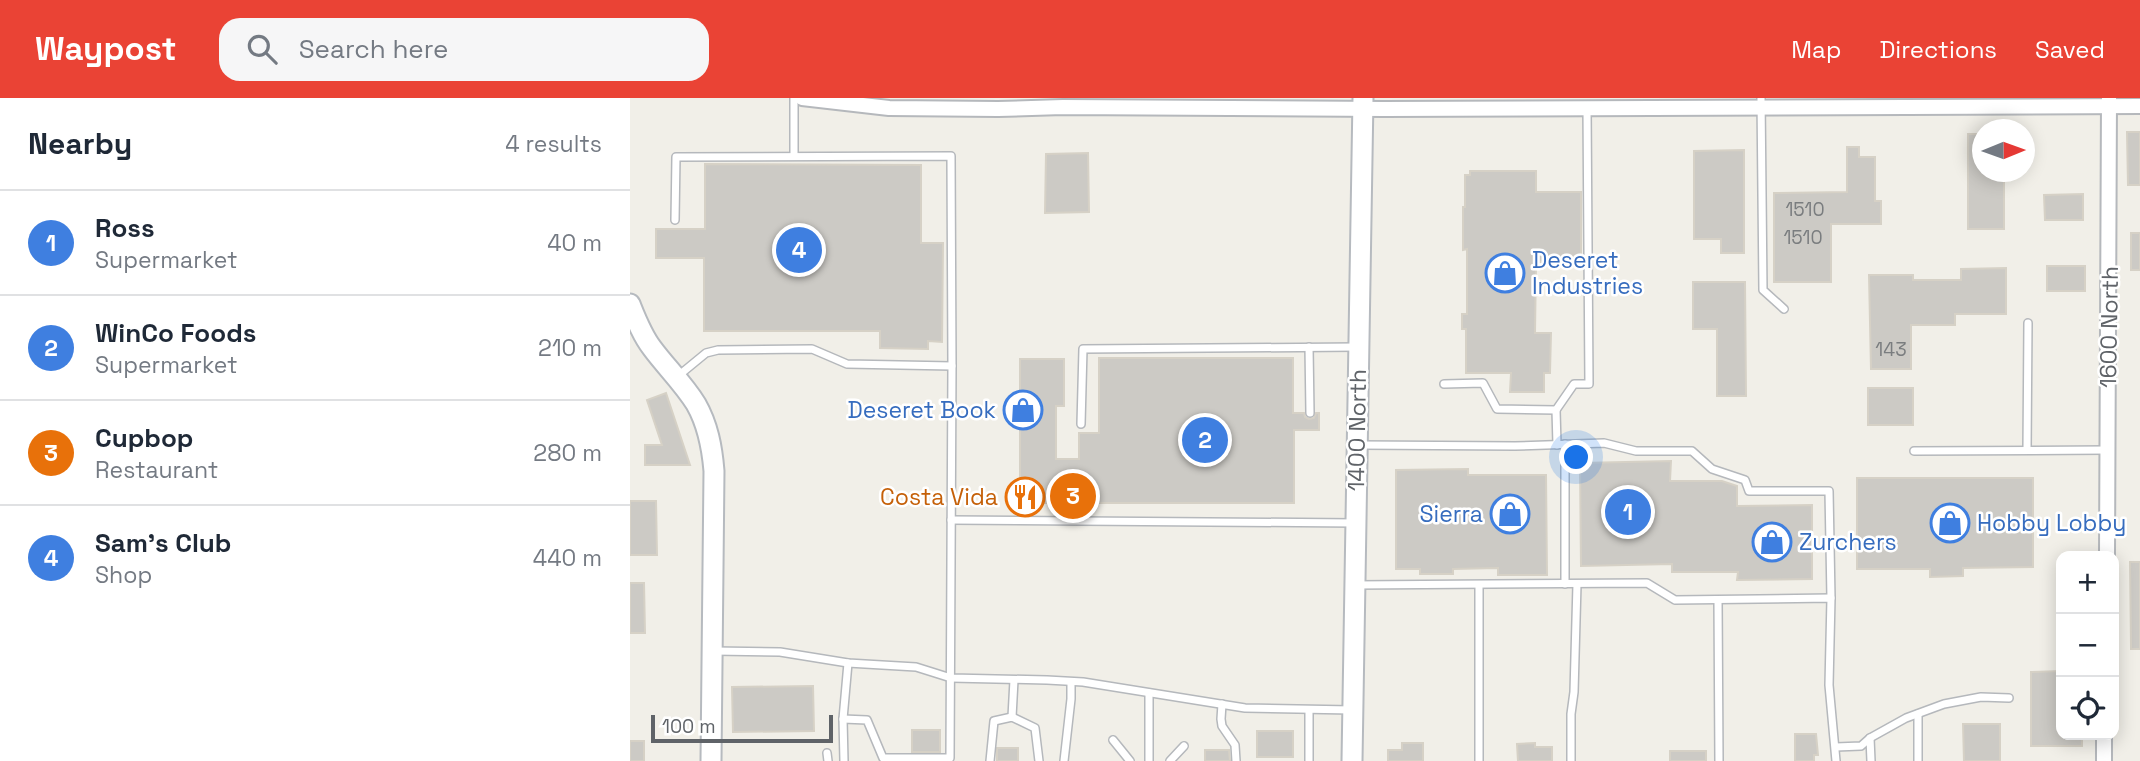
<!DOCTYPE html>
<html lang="en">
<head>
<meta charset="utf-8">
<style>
	body { margin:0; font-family:"Space Grotesk",sans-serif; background:#f6f6f7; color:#1f2937 }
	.controls { position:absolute; right:21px; bottom:21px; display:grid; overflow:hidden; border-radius:14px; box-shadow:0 4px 18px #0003 }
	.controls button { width:63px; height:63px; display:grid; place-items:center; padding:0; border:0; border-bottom:2px solid #e0e1e3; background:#fff; color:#1f2937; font:35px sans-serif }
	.compass { position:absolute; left:1342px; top:21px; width:63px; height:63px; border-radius:50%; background:#fff; box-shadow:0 4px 18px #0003; rotate:89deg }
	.scale { position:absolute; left:21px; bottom:18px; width:182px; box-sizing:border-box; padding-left:7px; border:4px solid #5f6368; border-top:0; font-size:19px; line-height:24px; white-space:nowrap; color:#5f6368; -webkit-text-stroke:5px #fff; paint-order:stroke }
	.you { position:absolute; left:947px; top:360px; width:24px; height:24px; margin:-18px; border:5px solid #fff; border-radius:50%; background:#1a73e8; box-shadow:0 0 0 10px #1a73e833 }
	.badge { display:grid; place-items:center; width:46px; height:46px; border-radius:50%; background:#ea4335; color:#fff; font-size:23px; font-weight:700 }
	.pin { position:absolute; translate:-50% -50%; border:4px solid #fff; box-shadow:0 2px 7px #0006 }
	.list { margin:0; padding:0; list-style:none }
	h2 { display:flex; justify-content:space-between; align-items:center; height:91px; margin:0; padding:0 28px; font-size:30px }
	h2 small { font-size:23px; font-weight:400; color:#747a83 }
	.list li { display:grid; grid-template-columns:46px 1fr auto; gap:21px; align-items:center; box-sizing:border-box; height:105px; padding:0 28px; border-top:2px solid #e0e1e3 }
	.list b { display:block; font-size:26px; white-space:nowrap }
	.list p { margin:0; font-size:23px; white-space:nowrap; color:#747a83 }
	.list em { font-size:23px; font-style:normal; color:#747a83 }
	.icon { flex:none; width:38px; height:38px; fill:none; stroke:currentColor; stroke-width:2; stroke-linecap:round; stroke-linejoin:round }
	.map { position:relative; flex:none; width:1510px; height:663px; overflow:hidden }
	header { display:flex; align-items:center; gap:42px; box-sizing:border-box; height:98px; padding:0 35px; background:#ea4335; color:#fff }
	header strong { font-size:33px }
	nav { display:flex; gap:38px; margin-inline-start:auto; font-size:24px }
	.search { width:490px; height:63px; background:#f6f6f7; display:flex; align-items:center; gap:18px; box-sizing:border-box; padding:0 24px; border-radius:21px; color:#747a83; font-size:26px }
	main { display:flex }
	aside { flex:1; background:#fff }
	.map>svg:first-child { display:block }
</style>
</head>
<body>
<header>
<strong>Waypost</strong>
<div class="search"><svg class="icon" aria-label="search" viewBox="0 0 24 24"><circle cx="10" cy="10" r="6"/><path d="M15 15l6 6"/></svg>Search here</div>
<nav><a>Map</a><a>Directions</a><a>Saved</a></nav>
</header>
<main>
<aside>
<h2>Nearby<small>4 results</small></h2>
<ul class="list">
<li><span class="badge" style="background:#3f7fe0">1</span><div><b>Ross</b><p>Supermarket</p></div><em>40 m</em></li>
<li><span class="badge" style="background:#3f7fe0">2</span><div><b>WinCo Foods</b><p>Supermarket</p></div><em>210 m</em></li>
<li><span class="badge" style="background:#e8710a">3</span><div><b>Cupbop</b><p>Restaurant</p></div><em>280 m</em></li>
<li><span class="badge" style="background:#3f7fe0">4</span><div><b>Sam's Club</b><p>Shop</p></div><em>440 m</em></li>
</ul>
</aside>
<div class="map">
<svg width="1510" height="663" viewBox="0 0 1510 663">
	<rect width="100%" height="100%" fill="#f1efe8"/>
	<g fill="#cccac5" stroke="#d6d1c6" stroke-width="2">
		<path d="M1497,34H1510V87H1498Z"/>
		<path d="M1338,36H1353V74H1374V131H1338Z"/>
		<path d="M1217,49H1229V59H1245V103H1251V126H1201V184H1144V95L1217,94Z"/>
		<path d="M1114,52V155H1091V141H1064V53Z"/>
		<path d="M458,55L459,114L415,115L416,56Z"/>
		<path d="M75,66L291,67V145H313L312,244L298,243V251L250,250V233H74V160H26V131H75Z"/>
		<path d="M840,73H906V94H951V164H906L905,235H921L920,275H914V294H880L881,275H836V231H832V216H837V151L833,152V109H835V77H840Z"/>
		<path d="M1453,96V122H1415L1414,97Z"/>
		<rect x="1501" y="135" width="9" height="37"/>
		<rect x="1417" y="168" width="38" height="25"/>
		<path d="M1376,170V216H1325V227H1281V271H1241L1239,177H1283V182H1331V171Z"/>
		<path d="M1063,184H1115L1116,298H1087V231H1063Z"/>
		<path d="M469,260H663V315H674L675,319L679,321L684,320L686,315H689V332H664V405H390V261H434V308H426V361H449V335H469Z"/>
		<rect x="1238" y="290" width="45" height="37"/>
		<path d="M36,295L60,367H15V347H32L17,302Z"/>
		<path d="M1041,363L1040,383H1092L1107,388V408L1182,407V481L1107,482L1108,474H1042V466L951,468L950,365Z"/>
		<path d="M838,371V377H916L917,477H868V470L823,471V476H790V471H766V372Z"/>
		<path d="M1227,380H1403V469L1333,470V478L1300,479V471H1227Z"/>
		<path d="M0,403H26L27,457H0Z"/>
		<path d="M1500,464H1510V551H1501Z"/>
		<path d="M0,485H14L15,535H0Z"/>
		<path d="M1431,573V637H1452V648H1401V574Z"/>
		<path d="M183,588L184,633L103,634L102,589Z"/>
		<path d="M1333,626H1370V663H1334Z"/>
		<rect x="282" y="632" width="28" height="22"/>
		<rect x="627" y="633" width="36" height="26"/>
		<path d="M1165,636H1186L1188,657H1184V663H1165Z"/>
		<rect x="0" y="643" width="14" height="20"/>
		<path d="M772,645H793V663H758V652H772Z"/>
		<path d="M905,645V649H922V663H888L887,646Z"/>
		<rect x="367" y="650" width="21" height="13"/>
		<path d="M575,652H599L600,663H575Z"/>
		<rect x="1040" y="653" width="36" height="10"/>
	</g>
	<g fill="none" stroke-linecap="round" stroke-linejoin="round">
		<defs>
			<g id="lane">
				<path d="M1131,0L1133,192L1154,211"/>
				<path d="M164,58V0"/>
				<path d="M45,122L46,59L321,58L322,268L320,660H253L237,622L213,621"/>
				<path d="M679,249L680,315"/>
				<path d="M48,278L76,255L88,252L182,251L217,266L322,268"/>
				<path d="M814,286L853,285L867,311L926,312L944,286H959L957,10"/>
				<path d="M926,312L927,347"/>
				<path d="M451,326L453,251L727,249"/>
				<path d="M935,346V486"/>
				<path d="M729,347L885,348L974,345L1006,353H1062L1082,371L1115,382L1119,393H1199L1201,500"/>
				<path d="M1397,352L1398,225"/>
				<path d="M1284,353L1478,352"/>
				<path d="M321,422L726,425"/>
				<path d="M725,487L1017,485L1045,502L1201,500L1199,587L1206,663"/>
				<path d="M1088,502L1089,663"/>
				<path d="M84,553L150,554L218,565L286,569L321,580L417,582L453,584L615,610L722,612"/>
				<path d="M519,595V663"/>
				<path d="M592,606L591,621L592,628L605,647L606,663"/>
				<path d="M679,612V663"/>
				<path d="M1288,616V663"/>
				<path d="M382,619L384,582"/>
				<path d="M1240,640L1241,663"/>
				<path d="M483,642L500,663"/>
				<path d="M1206,649L1231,648L1240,640L1276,620L1314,606L1351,599L1379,600"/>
				<path d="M197,655L198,663"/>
				<path d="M214,663L213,621L218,565"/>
				<path d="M360,663L364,623L382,619L405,630L409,663"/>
				<path d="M434,663L441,601V584"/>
				<path d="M540,663L554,648"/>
				<path d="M849,663V487"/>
				<path d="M941,663V616L944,594L947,486"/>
			</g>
			<g id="street">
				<path d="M172,0L259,10L368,11L433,9L754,11L1510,8"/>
				<path d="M1477,458L1479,1"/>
				<path d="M1474,663V637"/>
			</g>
			<g id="secondary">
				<path d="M0,206C6,221 12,237 22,250C36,269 53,285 66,306C78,327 82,349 84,373L81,663"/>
				<path d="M722,663L733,0"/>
			</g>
		</defs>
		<use href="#lane" stroke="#b5b8bc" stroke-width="10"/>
		<use href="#street" stroke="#b5b8bc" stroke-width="18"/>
		<use href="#secondary" stroke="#b6babf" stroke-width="23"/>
		<use href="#lane" stroke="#fff" stroke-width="7"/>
		<use href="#street" stroke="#fff" stroke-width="14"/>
		<use href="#secondary" stroke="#fff" stroke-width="19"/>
	</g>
	<defs>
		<symbol id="shop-ring" viewBox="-11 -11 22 22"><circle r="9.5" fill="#fff" stroke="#3f7fe0" stroke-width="1.5"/><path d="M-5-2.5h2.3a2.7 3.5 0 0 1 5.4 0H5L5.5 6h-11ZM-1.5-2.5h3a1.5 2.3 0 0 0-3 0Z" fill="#3f7fe0"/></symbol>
		<symbol id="restaurant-ring" viewBox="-11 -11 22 22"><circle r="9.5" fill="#fff" stroke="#e8710a" stroke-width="1.5"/><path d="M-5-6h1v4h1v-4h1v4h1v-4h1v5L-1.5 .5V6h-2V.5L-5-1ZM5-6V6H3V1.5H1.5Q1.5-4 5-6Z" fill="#e8710a"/></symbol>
	</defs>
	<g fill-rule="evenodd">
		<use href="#shop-ring" x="853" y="153" width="44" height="44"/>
		<use href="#shop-ring" x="371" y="290" width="44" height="44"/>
		<use href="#restaurant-ring" x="373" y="377" width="44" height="44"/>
		<use href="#shop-ring" x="858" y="394" width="44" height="44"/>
		<use href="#shop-ring" x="1298" y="403" width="44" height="44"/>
		<use href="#shop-ring" x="1120" y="422" width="44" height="44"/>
	</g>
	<g text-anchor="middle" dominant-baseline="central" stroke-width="5" stroke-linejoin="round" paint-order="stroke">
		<g font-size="19" fill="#7a7d7f">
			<text x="1175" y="111">1510</text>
			<text x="1173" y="139">1510</text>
			<text x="1261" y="251">143</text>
		</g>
		<g font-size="23" fill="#366cbe" stroke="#fff" text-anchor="start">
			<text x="902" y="162">Deseret<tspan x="902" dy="26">Industries</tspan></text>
			<text x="366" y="312" text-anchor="end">Deseret Book</text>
			<text x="853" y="416" text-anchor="end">Sierra</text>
			<text x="1347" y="425">Hobby Lobby</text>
			<text x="1169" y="444">Zurchers</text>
		</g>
		<g font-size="23" fill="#5f6368" stroke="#fff">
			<text transform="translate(1479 229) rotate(-89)">1600 North</text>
			<text transform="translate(727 332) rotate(-89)">1400 North</text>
		</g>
		<g font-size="23" fill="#c56008" stroke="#fff" text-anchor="end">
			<text x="368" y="399">Costa Vida</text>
		</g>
	</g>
</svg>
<div class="controls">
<button>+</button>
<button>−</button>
<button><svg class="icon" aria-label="locate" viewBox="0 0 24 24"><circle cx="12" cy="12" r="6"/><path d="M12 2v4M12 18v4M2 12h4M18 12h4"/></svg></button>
</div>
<svg class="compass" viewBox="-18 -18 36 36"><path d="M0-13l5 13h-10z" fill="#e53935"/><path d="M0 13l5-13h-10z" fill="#747a83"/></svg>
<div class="scale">100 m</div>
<div class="you"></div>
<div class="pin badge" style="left:998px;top:414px;background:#3f7fe0">1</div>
<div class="pin badge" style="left:575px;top:342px;background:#3f7fe0">2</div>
<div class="pin badge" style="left:443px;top:398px;background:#e8710a">3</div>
<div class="pin badge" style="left:169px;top:152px;background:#3f7fe0">4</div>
</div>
</main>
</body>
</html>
